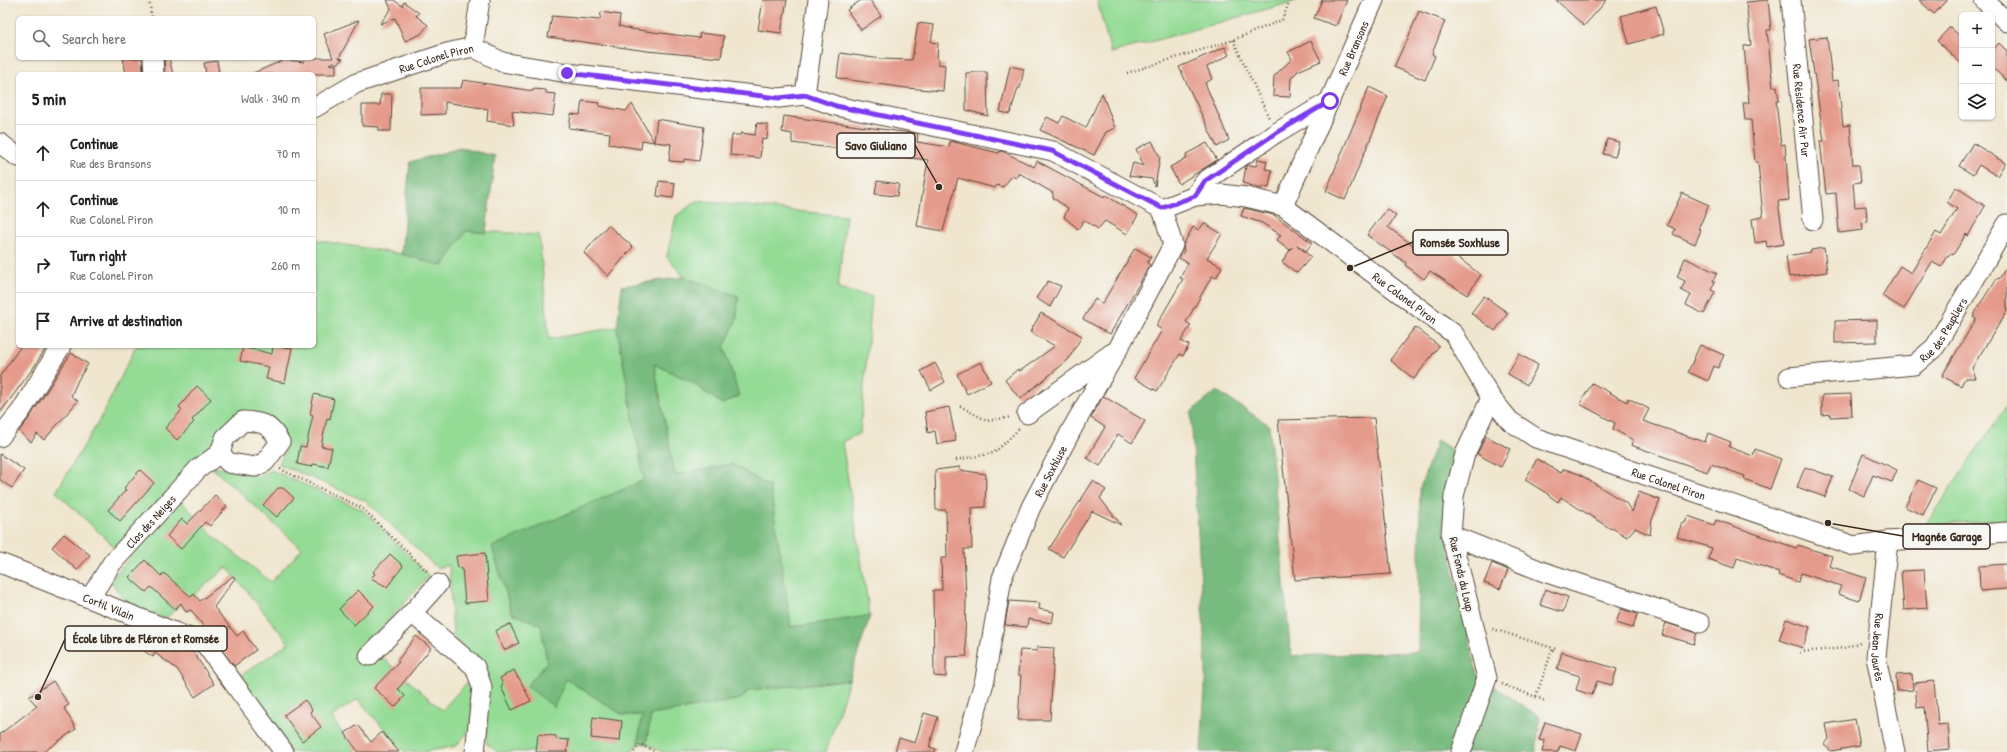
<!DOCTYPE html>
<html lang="en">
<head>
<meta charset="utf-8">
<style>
	body { margin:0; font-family:"Patrick Hand",sans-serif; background:#f6f6f6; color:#202124 }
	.controls { position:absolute; right:12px; top:12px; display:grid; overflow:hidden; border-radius:6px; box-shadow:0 1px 3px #0004 }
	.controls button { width:36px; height:36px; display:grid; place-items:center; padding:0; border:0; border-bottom:1px solid #e0e0e0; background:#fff; color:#202124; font:20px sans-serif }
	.stop { position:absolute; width:12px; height:12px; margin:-9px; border:3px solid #7c3aed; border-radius:50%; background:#fff }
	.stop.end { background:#7c3aed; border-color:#fff; box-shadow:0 1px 4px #0008 }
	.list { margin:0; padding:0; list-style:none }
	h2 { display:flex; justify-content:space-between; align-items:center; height:52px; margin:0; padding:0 16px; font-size:17px }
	h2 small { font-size:13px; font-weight:400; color:#757577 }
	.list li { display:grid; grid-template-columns:26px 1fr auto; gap:12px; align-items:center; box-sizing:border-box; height:56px; padding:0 16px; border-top:1px solid #e0e0e0 }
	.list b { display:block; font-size:15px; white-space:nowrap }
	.list p { margin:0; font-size:13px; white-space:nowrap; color:#757577 }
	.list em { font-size:13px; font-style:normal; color:#757577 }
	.icon { flex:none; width:22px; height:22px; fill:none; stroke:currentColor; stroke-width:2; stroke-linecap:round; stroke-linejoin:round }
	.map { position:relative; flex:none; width:2007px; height:752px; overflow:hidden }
	.search { position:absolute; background:#fff; box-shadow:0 1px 3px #0004; left:16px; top:16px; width:300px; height:44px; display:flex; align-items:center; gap:10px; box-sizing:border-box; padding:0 14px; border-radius:6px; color:#757577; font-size:15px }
	.panel { position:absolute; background:#fff; box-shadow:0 1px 3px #0004; left:16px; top:72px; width:300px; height:276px; border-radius:6px }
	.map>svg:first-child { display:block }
</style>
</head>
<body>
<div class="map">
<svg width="2007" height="752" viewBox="0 0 2007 752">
	<rect width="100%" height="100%" fill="#f6f6f2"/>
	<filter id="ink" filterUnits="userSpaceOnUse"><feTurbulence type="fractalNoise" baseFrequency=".025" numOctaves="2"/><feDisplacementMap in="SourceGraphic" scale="8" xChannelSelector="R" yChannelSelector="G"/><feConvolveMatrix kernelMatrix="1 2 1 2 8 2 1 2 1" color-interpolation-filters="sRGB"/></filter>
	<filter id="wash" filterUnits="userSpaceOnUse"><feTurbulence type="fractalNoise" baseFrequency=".012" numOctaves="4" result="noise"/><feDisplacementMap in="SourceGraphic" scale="16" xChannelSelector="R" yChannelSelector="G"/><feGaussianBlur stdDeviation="0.9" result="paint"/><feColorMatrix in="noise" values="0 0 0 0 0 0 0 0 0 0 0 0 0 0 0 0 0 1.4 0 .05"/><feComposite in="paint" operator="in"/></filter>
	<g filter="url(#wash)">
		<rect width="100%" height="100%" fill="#f0e6cf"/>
		<g fill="#94db95" stroke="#68825a">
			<path d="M1097,0H1296V1L1111,53Z"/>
			<path d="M697,201L846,216L838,289L872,297L860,433L842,442L870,616L791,627L770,487L732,464L675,475L654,364L690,381L722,404L739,396L724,347L737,318L738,296L684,277L667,257L676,216Z"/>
			<path d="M466,230L539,235L549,339L617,327L645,480L492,547L512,613L541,625L547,662L527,686L566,679L623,715H642L638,743L632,752H497L486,743L487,676L453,637L449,565L437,568L366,501L279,464L286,448L263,417L240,411L117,549L56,492L103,414L136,346H314V245L316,240L401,254L443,266Z"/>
			<path d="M2007,405V520L1925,525Z"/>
			<path d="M210,466L260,476L271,470L363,510L429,576L357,655L367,663L375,651L442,710L474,675L471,729L456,746L425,752H404L358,699L331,717L356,752H290L237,678L289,643L227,567L165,619L125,602L111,581L178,498L217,539L271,582L302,549Z"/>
			<path d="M849,680L826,752H662L646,744L651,715L741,699L749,690Z"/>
		</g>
		<g fill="#77bb7e" stroke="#59724e">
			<path d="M460,148L495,156L486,233L466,231L443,266L401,254L410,162Z"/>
			<path d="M684,277L738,296L737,318L724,347L739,396L722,404L690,381L654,364L675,475L732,464L770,487L791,627L870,616L849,680L749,690L741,699L651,715L646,744L638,743L642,715H623L566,679L554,707L527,686L547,662L541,625L512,613L492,547L644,480L617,327L622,286Z"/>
			<path d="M1217,391L1269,425L1291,656L1418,652L1420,488L1437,440L1459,454L1443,524L1477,675L1540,717L1536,752H1201L1206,671L1191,412Z"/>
		</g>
		<g id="blocks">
			<g fill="#e59b8b">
				<path d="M387,0H394L402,6L404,2L419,13L416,16L428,25L421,34L405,41L395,18L380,24L391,9Z"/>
				<path d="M763,0H787L781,33L758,30Z"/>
				<path d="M861,0H870L881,16L861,30L847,10Z"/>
				<path d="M1322,0H1347L1336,26L1314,18Z"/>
				<path d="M1556,0H1607L1584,26Z"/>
				<path d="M1768,0L1771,30H1767L1773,87L1777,86L1779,101H1776L1781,145L1785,144L1789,200L1778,201L1784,244L1767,247L1766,241L1755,243L1752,219L1763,217L1758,162H1755L1751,120H1745L1743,103H1749L1744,46L1751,45L1746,2Z"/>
				<path d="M1919,0H1948L1934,14Z"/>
				<path d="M1656,6L1664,34L1629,44L1621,16Z"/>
				<path d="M1419,11L1445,21L1432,54L1435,56L1425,80L1394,67L1405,43H1406Z"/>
				<path d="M601,12L620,15L619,26L631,29L699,38L700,33L724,36L721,58L647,51L548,37L552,16L600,20Z"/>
				<path d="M359,20L339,58L343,59L336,64L335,62L329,64L336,65V74H251L284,60L304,62V58H333L324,34Z"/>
				<path d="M918,23L934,25L931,42L938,43L937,59L939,60L938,64L945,65L943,91L906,88L837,78L840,53L881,59L912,60Z"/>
				<path d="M1950,27L1962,38V64L1937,41Z"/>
				<path d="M1827,37L1832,81L1838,80L1843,126L1850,125L1853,165H1859L1861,182L1853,183L1855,207L1866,206L1867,222L1862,223L1863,230L1839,233L1836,193L1826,194L1820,141H1824L1809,39Z"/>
				<path d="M1311,41L1321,61L1298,71L1291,78L1290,97L1273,96L1274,76L1292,59L1288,52Z"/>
				<path d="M1999,43L2007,51V81L1992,67V51Z"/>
				<path d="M1225,47L1229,55L1207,67L1212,79L1205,83L1229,140L1217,147L1179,67Z"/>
				<path d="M123,58H142L143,74H126Z"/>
				<path d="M164,58H169L173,74H165Z"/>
				<path d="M217,61L219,74H206L204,63Z"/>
				<path d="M1010,66L1024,69L1020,88H1018L1010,114L1000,112Z"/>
				<path d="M976,72H987L988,116L966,110V73Z"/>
				<path d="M463,80L533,91L534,89L546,90V93L556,94L553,116L512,111L514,125L487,121L488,109L445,102V114L421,115V88H461Z"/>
				<path d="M1369,87L1388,96L1345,200L1326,191Z"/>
				<path d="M1102,93L1115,128L1106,132L1094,155L1040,130L1047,117L1059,123L1063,116L1086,128Z"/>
				<path d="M381,94H392L391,131H379V127L362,126V105H380Z"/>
				<path d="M582,101L600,103L599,106L626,111L632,104L654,142L642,140L641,149L609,144L610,133L569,128L571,114L580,115Z"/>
				<path d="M784,116L918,134L917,142L949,147L950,141L999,153L1000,151L1004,152L1034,167L1037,161L1104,197L1105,195L1138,215L1127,234L1105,221L1098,229L1084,220L1078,229L1064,217L1068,208L1053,198V193L1019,173L1016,178L1012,176L1003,187L997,185L995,188L958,178L943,231L917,226L928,160L792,143V134L782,132Z"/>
				<path d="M657,119L704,127L699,161L684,159V162L669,161L671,144L654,142Z"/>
				<path d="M757,123L768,125L767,139L762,138L760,158L730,155L732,135H741V133L755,135Z"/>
				<path d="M1607,139L1619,142L1615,157L1603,154Z"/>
				<path d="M1152,141L1160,157L1155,186L1152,179L1129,176L1133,163L1144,166L1136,149Z"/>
				<path d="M1207,143L1217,160L1179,184L1170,167L1187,158L1186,154Z"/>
				<path d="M1973,143L2005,163L1997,176L1979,165L1973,175L1959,166Z"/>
				<path d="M1258,159L1267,161L1265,169L1272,170L1269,188L1262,186V189L1243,183L1246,166L1249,165L1256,166Z"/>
				<path d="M659,181L675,183L673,198L657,196Z"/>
				<path d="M877,181L899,184L897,196L875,194Z"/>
				<path d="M1956,187L1985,206L1968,236L1966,234L1953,255L1950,253L1941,267L1932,262L1904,309L1882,296L1900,266L1911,273L1936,232L1941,235L1957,209L1947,202Z"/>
				<path d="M1682,193L1709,205L1698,229L1701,230L1695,244L1673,234L1675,229L1667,225Z"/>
				<path d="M1244,208L1274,215L1312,243L1306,251L1297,245L1311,257L1297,273L1282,262L1292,247L1290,250L1277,240L1281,235L1262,223L1241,216Z"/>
				<path d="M1387,209L1396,216L1388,227L1414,246L1424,232L1481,275L1467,295L1430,271L1424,279L1405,265L1406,263L1367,235Z"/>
				<path d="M1204,223L1222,234L1207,258L1222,267L1216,278L1212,276L1186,322L1191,325L1181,341L1189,345L1183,356L1180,354L1157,391L1134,378L1162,330L1156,326L1183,279L1180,278L1188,263L1179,258L1184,251L1183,245L1193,227L1199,230Z"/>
				<path d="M608,225L633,247L608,276L584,253Z"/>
				<path d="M1135,248L1151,257L1147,263L1150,265L1110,334L1083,319L1095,299L1102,304Z"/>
				<path d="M1824,248L1827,272L1789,277L1786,256L1811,252V250Z"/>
				<path d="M1685,258L1717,273L1713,281L1715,282L1711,290L1715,292L1704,314L1686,305L1691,295L1681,290L1685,281L1677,277Z"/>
				<path d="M2007,266V311L1972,368L1976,378H1965L1961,386L1942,376L1976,319L1973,317L1980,304L1997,278L1999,279Z"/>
				<path d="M1048,281L1061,286L1050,307L1036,298Z"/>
				<path d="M1484,296L1508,313L1495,331L1471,313Z"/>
				<path d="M1041,313L1082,336L1068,360L1020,399L1005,380L1018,369L1020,371L1055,346L1030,332Z"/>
				<path d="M1877,320V342L1835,343V321Z"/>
				<path d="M1415,327L1439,346L1414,379L1390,360Z"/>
				<path d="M1700,345L1724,355L1718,368L1714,366L1708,381L1688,372Z"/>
				<path d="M21,346H47L34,367L0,413V376Z"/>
				<path d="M273,346L292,348L285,383L266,379L269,367L240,361L243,347L272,354Z"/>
				<path d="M71,353L88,364L78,380L71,396L78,401L44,440L37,434L31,442L19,431L30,417Z"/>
				<path d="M1519,354L1538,365L1527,385L1508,374Z"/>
				<path d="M981,362L991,382L967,394L957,374Z"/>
				<path d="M935,363L945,382L931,390L921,371Z"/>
				<path d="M1592,383L1627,402L1628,398L1649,409L1643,421L1705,442L1708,433L1731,442L1729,447L1753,456L1755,449L1781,459L1770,489L1744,479L1745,476L1711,464L1707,472L1631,445L1633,440L1613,429L1615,423L1580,404Z"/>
				<path d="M197,386L211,399L192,420L194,422L177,440L165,428L182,410L179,407Z"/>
				<path d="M314,394L334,399L330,419L327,418L321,446L332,448L328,467L313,464L312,467L297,464L300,446L306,447L313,415L310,414Z"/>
				<path d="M1851,394L1852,416L1830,417V414L1822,415V395Z"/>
				<path d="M1103,396L1145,421L1132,443L1118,434L1100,466L1087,458L1105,427L1091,418Z"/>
				<path d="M949,407L956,441L937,444L935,431L928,433L925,412Z"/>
				<path d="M1374,418L1391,574L1295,580L1278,420Z"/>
				<path d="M1486,436L1510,449L1501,467L1477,454Z"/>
				<path d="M0,454L24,470L12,488L0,480Z"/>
				<path d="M1863,454L1897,470L1892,482L1873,475L1864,496L1849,489Z"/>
				<path d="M1537,459L1561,473L1564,469L1579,474L1626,503L1632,512L1639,492L1660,500L1652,520L1650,535L1635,528L1627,537L1612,528L1611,529L1561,497L1558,502L1548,495V494L1525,480Z"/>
				<path d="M960,467V470L986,474L985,507L971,508L972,549H964L966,600L965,636L967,656L946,657V677L934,676L933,590H942L941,558H947L946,510H936L935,470Z"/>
				<path d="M1805,467L1833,477L1825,497L1797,487Z"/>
				<path d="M140,470L154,483L120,521L108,510L126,490L124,488Z"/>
				<path d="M1918,480L1936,488L1923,515L1905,507Z"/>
				<path d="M1093,481L1106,490L1100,498L1121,525L1092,511L1063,557L1049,549Z"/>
				<path d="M278,488H283L294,498L277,517L263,505Z"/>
				<path d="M215,495L227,506L210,526L205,522L181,549L167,536L182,519L187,524Z"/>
				<path d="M1688,516L1714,525L1716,520L1796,548L1798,545L1832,556L1829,566L1866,578L1859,601L1838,594L1841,586L1801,573L1798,582L1778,575L1779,572L1737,558L1734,568L1708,559L1712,548L1677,537L1682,522L1685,523Z"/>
				<path d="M64,534L90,555L77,570L52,547Z"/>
				<path d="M485,553L489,601L465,603L462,568H458L456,556Z"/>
				<path d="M390,554L403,566L387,587L371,578L375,574L373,572Z"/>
				<path d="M145,560L161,576L164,573L191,597L194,594L200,601L233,576L235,578L214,607L237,636L243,631L256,650L234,666L191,610L186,612L181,603L175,609L151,587L146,592L129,577Z"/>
				<path d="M1492,563L1508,570L1500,589L1484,583Z"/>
				<path d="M2006,564L2007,589L1980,591L1979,566Z"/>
				<path d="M1924,570L1927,608L1904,610L1901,571Z"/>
				<path d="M1545,589L1568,597L1563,612L1540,605Z"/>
				<path d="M358,590L374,606L354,625L339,609Z"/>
				<path d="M1009,601L1040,603L1039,609L1054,612L1052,623L1028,619L1027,627L1005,625Z"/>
				<path d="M1621,609L1637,614L1633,628L1616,623Z"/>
				<path d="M1786,619L1810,627L1803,648L1779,640Z"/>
				<path d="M1666,623L1697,633L1694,644L1662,635Z"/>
				<path d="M510,624L519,643L504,650L495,631Z"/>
				<path d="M151,634L194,653L214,684L195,697L177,669L155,653L153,657L141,649Z"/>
				<path d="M416,636L431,648L398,689L405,696L395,707L374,688L399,662L397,661Z"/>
				<path d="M1037,647L1054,648L1050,720H1018L1021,675H1018L1020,650L1037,651Z"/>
				<path d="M1562,652L1617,669L1612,685L1597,681L1592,695L1576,690L1580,676L1557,669Z"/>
				<path d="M514,670L518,678H519L531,701L512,710L501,687L503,685L500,678Z"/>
				<path d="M1912,674L1913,690L1897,691L1896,675Z"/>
				<path d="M53,681L69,705L64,708L76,729L43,752H0V734L37,706L29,697Z"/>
				<path d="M1934,681L1938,725L1948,724L1950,749L1928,751L1924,707L1917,708L1915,683Z"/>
				<path d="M305,700L312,710L310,712L321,727L302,741L284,715Z"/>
				<path d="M924,713L938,717L929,747L936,749L935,752H895L899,738L915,743Z"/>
				<path d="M593,717L622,721L620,741L591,738Z"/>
				<path d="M1855,719L1860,746L1831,751L1824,745L1829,739L1826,724Z"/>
				<path d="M1545,722L1582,734L1576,751L1560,746L1558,752H1542L1545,741L1539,740Z"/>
				<path d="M358,725L371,742L382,732L399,752H358L345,733Z"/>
				<path d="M538,734L556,736V739L569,740L567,752H536Z"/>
			</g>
		</g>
	</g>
	<g filter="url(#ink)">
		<use href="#blocks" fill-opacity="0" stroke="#564639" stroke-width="1"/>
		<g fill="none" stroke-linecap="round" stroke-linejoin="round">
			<defs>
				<g id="minor">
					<path id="s1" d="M1791,0L1813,220"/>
					<path d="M1984,0L2007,22"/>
					<path d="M473,47L480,0"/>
					<path d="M153,58L154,74"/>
					<path d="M805,95L818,0"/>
					<path id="s2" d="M314,108L357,83L447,53L473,47L502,62L567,73L779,98L805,95L836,106L1053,151L1162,209L1195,196L1221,194L1246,197L1283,206L1454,334L1491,398L1510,421L1536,438L1854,546L1888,541L2007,532"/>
					<path d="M0,143L18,157"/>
					<path d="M1195,196L1205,181L1276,133L1330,101"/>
					<path id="s3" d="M1283,206L1374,0"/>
					<path id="s4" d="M1789,377L1914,365L1935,347L2007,224"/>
					<path d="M1027,414L1112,353"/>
					<path d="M0,437L21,411L61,346"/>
					<path d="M1451,535L1544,572L1700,623"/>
					<path id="s5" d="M1888,541L1876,657L1895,752"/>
					<path id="s6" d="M0,563L205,644L284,752"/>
					<path id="s7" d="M90,598L112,563L198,469L220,453L225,438L243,421C263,422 270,424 280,442L265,462L255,467L229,463L220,453"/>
					<path d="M412,613L438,584"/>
					<path d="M369,656L412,613L475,667L482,687L475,752"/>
					<path id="s8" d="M964,752L985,679L1002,578L1031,507L1073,427L1118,349L1173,245L1162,209"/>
					<path d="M1461,752L1487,678L1451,535L1454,496L1465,454L1491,398"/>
				</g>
			</defs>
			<use href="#minor" stroke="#564639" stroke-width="21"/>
			<g stroke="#564639" stroke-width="2.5" stroke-dasharray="1 3" stroke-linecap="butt">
				<path d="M149,0L152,18"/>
				<path d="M1233,40L1269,118"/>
				<path d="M1127,73L1233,40L1282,20L1290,0"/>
				<path d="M960,406L987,421L1011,417"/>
				<path d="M956,460L994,453L1019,429"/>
				<path d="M280,469L362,508L427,571"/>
				<path d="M1493,629L1556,649"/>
				<path d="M1800,652L1845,648L1860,642"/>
				<path d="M1502,684L1546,701"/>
				<path d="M1536,696L1553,648"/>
				<path d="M634,752L640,744L656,752"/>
			</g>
			<use href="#minor" stroke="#fff" stroke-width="19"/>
		</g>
	</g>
	<g fill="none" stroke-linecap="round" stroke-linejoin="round" filter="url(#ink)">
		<path stroke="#7c3aed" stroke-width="5" d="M567,73L779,98L805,95L836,106L1052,151L1162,208L1195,196L1205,181L1276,133L1330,101"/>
	</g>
	<g text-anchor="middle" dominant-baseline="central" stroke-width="4" stroke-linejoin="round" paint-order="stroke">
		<g font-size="12" fill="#3b2a1e" stroke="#f6f6f2">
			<text stroke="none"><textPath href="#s3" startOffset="173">Rue Bransons</textPath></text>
			<text stroke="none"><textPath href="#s2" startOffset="133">Rue Colonel Piron</textPath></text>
			<text stroke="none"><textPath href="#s1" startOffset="111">Rue Résidence Air Pur</textPath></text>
			<text stroke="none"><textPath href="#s2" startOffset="1165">Rue Colonel Piron</textPath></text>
			<text stroke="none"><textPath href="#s4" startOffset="172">Rue des Peupliers</textPath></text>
			<text stroke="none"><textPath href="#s8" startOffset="296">Rue Soxhluse</textPath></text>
			<text stroke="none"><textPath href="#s2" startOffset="1501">Rue Colonel Piron</textPath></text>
			<text stroke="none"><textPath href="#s7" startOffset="98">Clos des Neiges</textPath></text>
			<text transform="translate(1462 574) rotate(77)">Rue Fonds du Loup</text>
			<text stroke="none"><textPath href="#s6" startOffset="117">Cortil Vilain</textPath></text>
			<text stroke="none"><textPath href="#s5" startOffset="107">Rue Jean Jaurès</textPath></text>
		</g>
	</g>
	<path fill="none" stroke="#3b2a1e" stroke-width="1.5" d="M939 187L915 145M1350 268L1413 242M1828 523L1903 536M38 697L65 639"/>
	<g fill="#3b2a1e" stroke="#f6f6f2" stroke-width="1.5">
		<circle cx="939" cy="187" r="4"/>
		<circle cx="1350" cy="268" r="4"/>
		<circle cx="1828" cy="523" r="4"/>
		<circle cx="38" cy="697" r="4"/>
	</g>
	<g fill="#f6f6f2" stroke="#3b2a1e" stroke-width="1.5">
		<rect x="837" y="133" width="78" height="25" rx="4"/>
		<rect x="1413" y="230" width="95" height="25" rx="4"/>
		<rect x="1903" y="524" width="87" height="25" rx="4"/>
		<rect x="65" y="626" width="162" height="25" rx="4"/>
	</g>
	<g font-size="13" text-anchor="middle" font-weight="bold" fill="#3b2a1e">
		<text x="876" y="150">Savo Giuliano</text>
		<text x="1460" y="247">Romsée Soxhluse</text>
		<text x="1947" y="541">Magnée Garage</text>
		<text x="146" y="643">École libre de Fléron et Romsée</text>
	</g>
</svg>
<div class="controls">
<button>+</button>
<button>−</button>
<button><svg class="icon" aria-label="layers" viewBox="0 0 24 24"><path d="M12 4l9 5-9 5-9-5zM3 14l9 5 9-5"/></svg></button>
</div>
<div class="stop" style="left:1330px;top:101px"></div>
<div class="stop end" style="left:567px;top:73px"></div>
<div class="search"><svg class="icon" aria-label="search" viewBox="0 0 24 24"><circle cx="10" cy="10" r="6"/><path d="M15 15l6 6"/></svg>Search here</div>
<section class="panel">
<h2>5 min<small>Walk · 340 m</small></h2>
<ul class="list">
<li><svg class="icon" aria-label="ahead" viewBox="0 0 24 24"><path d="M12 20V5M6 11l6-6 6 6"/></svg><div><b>Continue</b><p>Rue des Bransons</p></div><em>70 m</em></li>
<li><svg class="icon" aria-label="ahead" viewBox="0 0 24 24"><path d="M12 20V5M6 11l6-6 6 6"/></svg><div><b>Continue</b><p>Rue Colonel Piron</p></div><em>10 m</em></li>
<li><svg class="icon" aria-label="right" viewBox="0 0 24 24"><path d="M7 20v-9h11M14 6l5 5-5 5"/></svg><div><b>Turn right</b><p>Rue Colonel Piron</p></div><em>260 m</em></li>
<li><svg class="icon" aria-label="arrive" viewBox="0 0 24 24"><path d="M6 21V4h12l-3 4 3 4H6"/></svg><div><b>Arrive at destination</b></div></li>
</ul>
</section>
</div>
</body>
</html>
